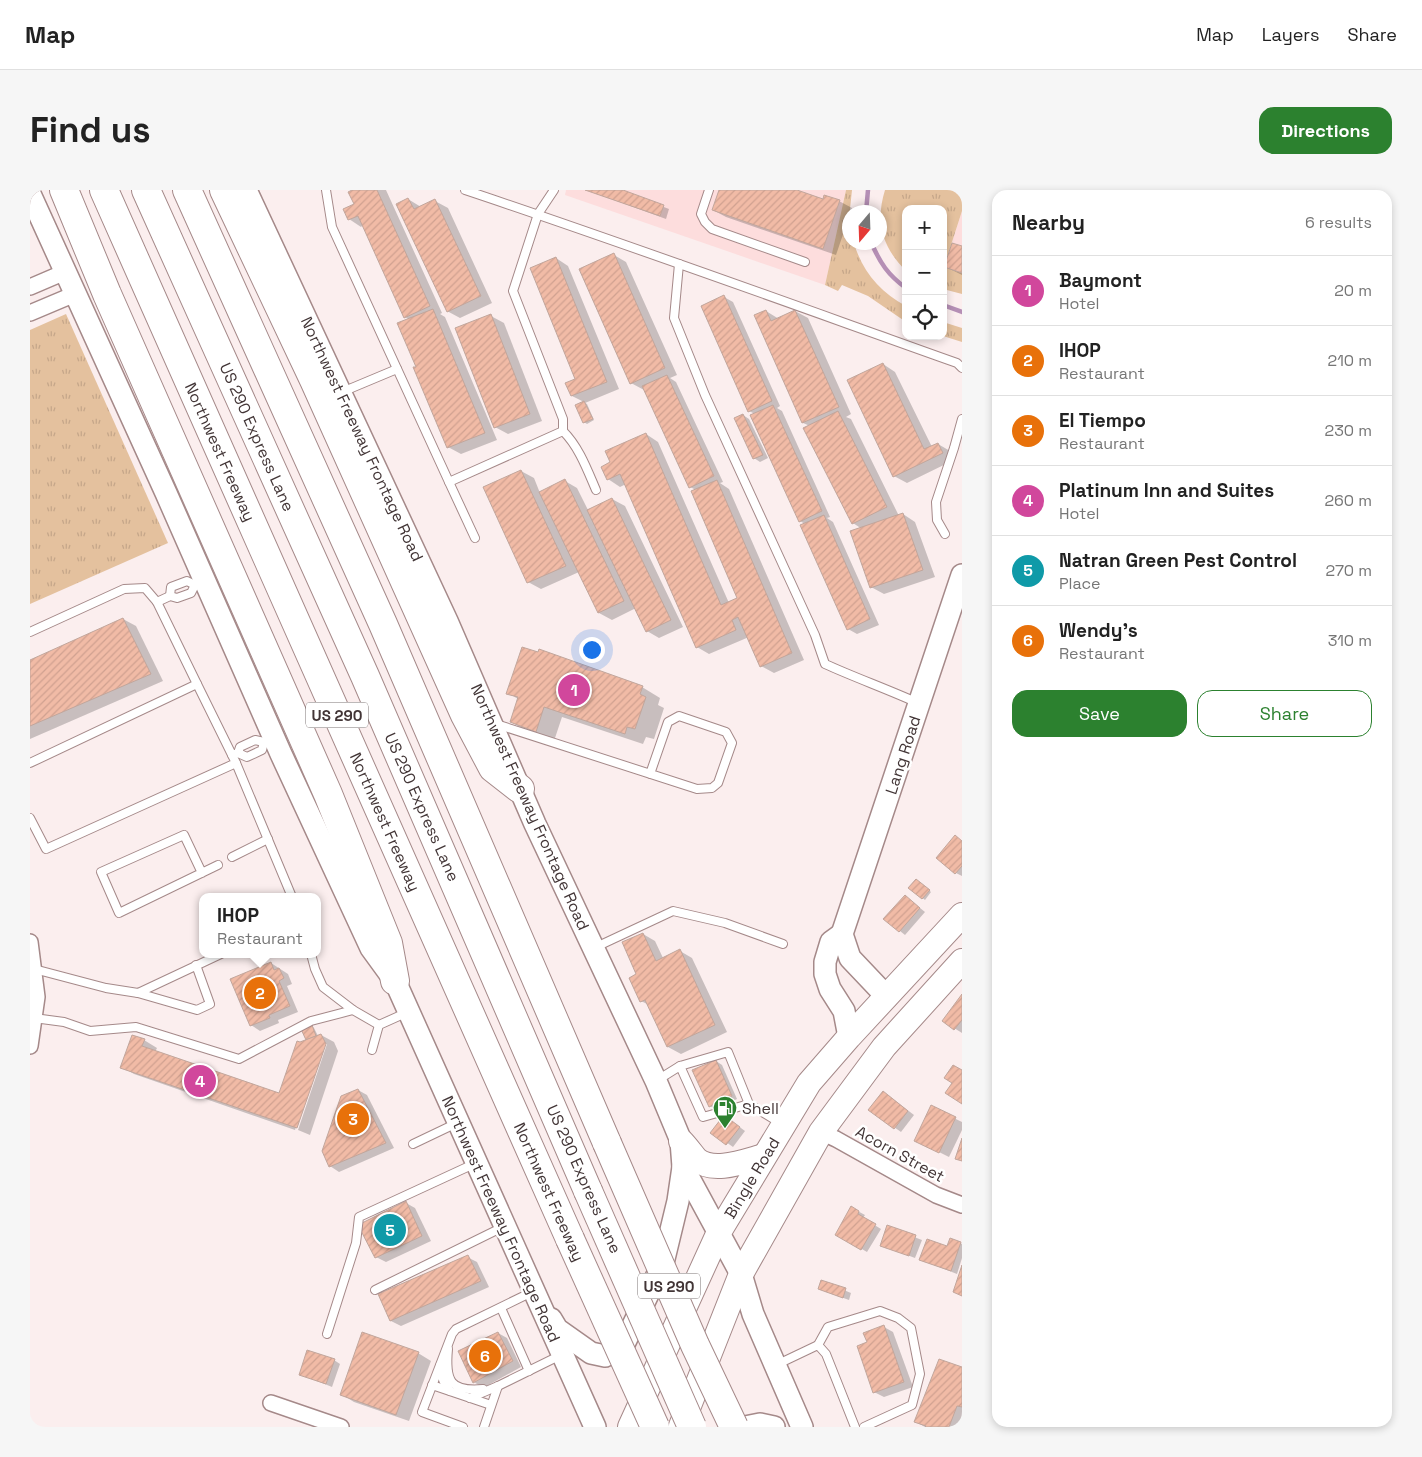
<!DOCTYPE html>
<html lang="en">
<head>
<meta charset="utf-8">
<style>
	body { margin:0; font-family:"Space Grotesk",sans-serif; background:#f6f6f6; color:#222 }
	.controls { position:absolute; right:15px; top:15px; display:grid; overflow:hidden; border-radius:10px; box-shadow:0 2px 8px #0003 }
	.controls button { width:45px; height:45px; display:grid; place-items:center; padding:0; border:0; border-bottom:1px solid #e0e0e0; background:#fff; color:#222; font:25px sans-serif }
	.compass { position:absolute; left:812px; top:15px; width:45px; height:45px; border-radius:50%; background:#fff; box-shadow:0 2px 8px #0003; rotate:199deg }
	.you { position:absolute; left:561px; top:459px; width:18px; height:18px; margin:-12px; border:4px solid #fff; border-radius:50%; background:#1a73e8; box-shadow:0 0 0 8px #1a73e833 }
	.badge { display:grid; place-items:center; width:32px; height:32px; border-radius:50%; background:#2c812f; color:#fff; font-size:16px; font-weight:700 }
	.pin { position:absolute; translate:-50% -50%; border:2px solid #fff; box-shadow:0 1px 5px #0006 }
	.popup { position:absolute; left:169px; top:703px; width:122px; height:65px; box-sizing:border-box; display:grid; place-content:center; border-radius:10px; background:#fff; filter:drop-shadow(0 1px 4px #0005); font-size:16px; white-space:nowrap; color:#767676 }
	.popup b { font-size:19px; color:#222 }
	.popup::after { content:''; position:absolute; left:50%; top:100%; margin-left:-10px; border:10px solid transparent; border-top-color:#fff }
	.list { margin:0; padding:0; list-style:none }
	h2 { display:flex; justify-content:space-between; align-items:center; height:65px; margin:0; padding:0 20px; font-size:21px }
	h2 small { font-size:16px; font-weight:400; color:#767676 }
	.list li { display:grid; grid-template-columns:32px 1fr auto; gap:15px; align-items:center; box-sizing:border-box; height:70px; padding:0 20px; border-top:1px solid #e0e0e0 }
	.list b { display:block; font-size:19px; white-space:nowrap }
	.list p { margin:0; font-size:16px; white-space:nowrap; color:#767676 }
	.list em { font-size:16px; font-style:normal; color:#767676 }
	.actions { display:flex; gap:10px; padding:15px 20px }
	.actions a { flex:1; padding:11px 0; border:1px solid #2c812f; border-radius:15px; text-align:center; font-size:18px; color:#2c812f }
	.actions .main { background:#2c812f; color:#fff }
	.icon { flex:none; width:28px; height:28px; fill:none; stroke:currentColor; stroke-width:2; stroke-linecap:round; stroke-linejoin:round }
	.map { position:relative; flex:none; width:932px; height:1237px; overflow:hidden; border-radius:15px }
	header { display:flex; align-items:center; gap:30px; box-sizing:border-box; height:70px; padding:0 25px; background:#fff; border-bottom:1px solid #e0e0e0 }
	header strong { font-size:24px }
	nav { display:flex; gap:28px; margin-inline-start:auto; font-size:18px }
	.intro { display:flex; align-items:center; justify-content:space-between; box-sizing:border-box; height:120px; padding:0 30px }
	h1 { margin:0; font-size:35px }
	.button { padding:12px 22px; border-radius:15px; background:#2c812f; color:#fff; font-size:18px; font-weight:700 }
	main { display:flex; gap:30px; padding:0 30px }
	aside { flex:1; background:#fff; border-radius:15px; box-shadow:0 2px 8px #0003 }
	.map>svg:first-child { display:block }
</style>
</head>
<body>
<header>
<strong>Map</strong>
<nav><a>Map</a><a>Layers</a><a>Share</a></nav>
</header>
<div class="intro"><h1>Find us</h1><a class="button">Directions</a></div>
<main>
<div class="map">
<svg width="932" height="1237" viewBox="0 0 932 1237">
	<defs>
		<pattern id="grass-tufts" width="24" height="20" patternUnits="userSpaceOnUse" patternTransform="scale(1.25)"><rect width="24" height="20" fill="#e4c19e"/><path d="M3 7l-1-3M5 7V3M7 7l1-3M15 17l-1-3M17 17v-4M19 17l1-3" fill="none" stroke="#c5a689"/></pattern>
		<pattern id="building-hatch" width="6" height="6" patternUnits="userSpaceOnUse" patternTransform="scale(1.25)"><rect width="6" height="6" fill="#f1bba6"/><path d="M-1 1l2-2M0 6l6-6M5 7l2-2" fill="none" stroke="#d0a190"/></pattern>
	</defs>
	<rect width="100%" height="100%" fill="#fbeeee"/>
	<g fill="#fddddd">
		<path d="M536,0H816L795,95L535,5Z"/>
		<path d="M932,21V83L914,77Z"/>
	</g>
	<g fill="url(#grass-tufts)">
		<path d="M816,0H822L820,19L819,52L824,53C832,81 850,102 876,116V132L838,106L812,95L808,101L795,95Z"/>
		<path d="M855,0H932V21L914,77L932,83V104L913,99V19H876V81C852,57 845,32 855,0Z"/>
		<path d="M36,124L138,353L0,414V140Z"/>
		<path d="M913,132L932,138V152L913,146Z"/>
	</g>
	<g fill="#0003">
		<path d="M325,0H356L412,123L410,124L415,127L467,250L431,264L418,257L387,177L380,130L375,127L333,35L331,37L319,29L326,15Z"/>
		<path d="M557,0H589L639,19L636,29Z"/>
		<path d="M690,0H764L793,11H809L822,18L806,65L696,27L683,20Z"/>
		<path d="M378,9L391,17L405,11L418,18L462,113L430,128L417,121Z"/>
		<path d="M932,57V85L916,77Z"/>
		<path d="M584,65L596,72L647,185L640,188L646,192L693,292L690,293L699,299L774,470L744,483L731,476L719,447L679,464L667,457L596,294L590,297L578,289L582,273L616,244L628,252L699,413L709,409L666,300L660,297L614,200L601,193Z"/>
		<path d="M526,68L538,76L589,199L555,213L557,214L564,230L557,234L554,232V212L542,206L547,190Z"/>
		<path d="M694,107L703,112L750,216L747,218L752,221L800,327L797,328L803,332L849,435L827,444L818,439L775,334L770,331L725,224L719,221Z"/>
		<path d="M736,121L749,129L765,121L778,128L821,224L816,227L821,229L869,326L873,324L885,332L905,387L854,404L841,397L832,339L823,333L780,236L773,233L726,126Z"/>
		<path d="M461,126L474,133L512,231L478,244L465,237Z"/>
		<path d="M853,174L865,182L902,257L908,254L920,261L924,270L877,293L864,286Z"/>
		<path d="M713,225L719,229L738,268L730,272L724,268Z"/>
		<path d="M491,281L504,288L510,303L535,291L547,298L558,320L582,309L595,316L653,437L629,448L617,441L606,418L582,430L569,423L549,382L511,399L498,392Z"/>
		<path d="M93,429L106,436L133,491L0,549V472Z"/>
		<path d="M612,497L630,508L628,515L634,518L624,549L616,547L613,554L532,527L524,551L499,542L481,532L488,509L478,503Z"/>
		<path d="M932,651V686L926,683Z"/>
		<path d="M889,692L901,702L895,710L880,698Z"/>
		<path d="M875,706L895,722L875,745L870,741Z"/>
		<path d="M613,744L625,751L633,768L650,761L662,768L697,842L651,864L638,857L619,815L611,811L608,785Z"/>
		<path d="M241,773L258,784L262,794L257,796L268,822L248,830L249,833L230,841L221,835Z"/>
		<path d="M932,806V843L913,831Z"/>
		<path d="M282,836L284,838L288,846L291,845L304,852L308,861L280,945L268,940L297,854H295L265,940L104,884L92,877L114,850L127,858L125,862L250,905L270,854L277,849Z"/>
		<path d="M686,871L692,875L707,909L686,919L680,916Z"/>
		<path d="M328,900L337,905L364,958L309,982L300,976Z"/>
		<path d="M859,906L884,925L871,942L840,920Z"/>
		<path d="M901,917L932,932V940L919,967L895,955Z"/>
		<path d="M700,930L715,941L703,957L682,942Z"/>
		<path d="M376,1013L385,1018L401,1051L356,1072L346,1067Z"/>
		<path d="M822,1018L835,1025L833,1028L851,1039L837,1062L806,1044Z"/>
		<path d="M858,1037L892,1050L885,1068L858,1058Z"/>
		<path d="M930,1053L932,1054V1068L927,1084L891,1070Z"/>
		<path d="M437,1067L447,1072L459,1097L371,1136L361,1131L349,1105Z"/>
		<path d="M792,1091L821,1103L819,1110L789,1099Z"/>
		<path d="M854,1137L863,1142L883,1197L854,1207L844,1202L839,1153Z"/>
		<path d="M468,1143L477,1148L491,1177L453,1198L444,1192Z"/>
		<path d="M388,1163L401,1171L379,1231L324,1212L311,1204Z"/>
		<path d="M304,1170L310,1174L302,1197L270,1184Z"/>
		<path d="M932,1178V1237H895L886,1232Z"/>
	</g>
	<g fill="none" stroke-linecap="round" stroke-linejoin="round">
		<g stroke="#b58fb5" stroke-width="4.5">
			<path d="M836,22L838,0"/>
			<path d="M841,52C850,73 858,85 876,98"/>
			<path d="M913,115L932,122"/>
		</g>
	</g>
	<g fill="url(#building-hatch)" stroke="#c1a69c">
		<path d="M322,0H347L400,116L374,128L328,26L318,30L313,19L324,14L318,2Z"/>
		<path d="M555,0H593L634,15L630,26Z"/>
		<path d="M689,0H767L793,9L794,5L810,10L793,59L682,20Z"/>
		<path d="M378,8L384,19L405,9L451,106L417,122L366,14Z"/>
		<path d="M922,53L932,56V83L914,77Z"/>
		<path d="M584,63L635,178L600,194L549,79Z"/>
		<path d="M526,67L577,192L541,206L535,193L545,189L500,78Z"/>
		<path d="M694,105L742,211L718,222L671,116Z"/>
		<path d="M403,119L455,243L417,258L383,177H386L367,133Z"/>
		<path d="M736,120L741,131L765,120L809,217L772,233L724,125Z"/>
		<path d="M461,124L500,224L464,238L425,138Z"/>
		<path d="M853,173L894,259L908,253L913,263L863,287L817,190Z"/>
		<path d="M637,185L684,286L659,298L612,196Z"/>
		<path d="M554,211L563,229L553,233L545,215Z"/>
		<path d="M743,215L792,321L769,332L720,225Z"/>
		<path d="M808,221L857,317L822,334L773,238Z"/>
		<path d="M713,224L733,265L723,269L704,228Z"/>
		<path d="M616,243L691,415L707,408L661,301L687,290L762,463L730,477L708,427L702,430L706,440L666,458L590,284L577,290L571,277L580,272L575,261Z"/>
		<path d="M491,280L536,376L497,393L453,297Z"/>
		<path d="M535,289L594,411L568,423L509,302Z"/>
		<path d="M582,308L641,430L616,442L557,320Z"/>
		<path d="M873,323L893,380L840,398L820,341Z"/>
		<path d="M794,325L840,429L817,440L770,335Z"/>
		<path d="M93,428L121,484L0,536V470Z"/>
		<path d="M492,457L508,462L509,459L613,496L610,504L616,507L605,539L597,537L595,544L514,517L506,542L480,532L488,507L476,504Z"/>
		<path d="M925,645L932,651V676L925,684L906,668Z"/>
		<path d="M886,689L900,700L892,709L878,698Z"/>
		<path d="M875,705L890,718L869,742L853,729Z"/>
		<path d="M613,743L626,771L650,759L685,835L637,857L615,810L610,812L599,788L606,784L592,752Z"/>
		<path d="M241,772L244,780L249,778L254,788L249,791L260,816L239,825L240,828L220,836L200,789Z"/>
		<path d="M932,804V830L924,840L912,831Z"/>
		<path d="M282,835L286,846L276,850L271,839Z"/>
		<path d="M291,844L296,854L267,938L90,878L102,845L115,849L112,856L249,903L267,851L270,852Z"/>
		<path d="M686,870L702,906L679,917L662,880Z"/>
		<path d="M923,875L932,880V914L915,903L922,893L914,888Z"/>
		<path d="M328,899L356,953L299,977L292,961L311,906Z"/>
		<path d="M853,901L878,921L864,939L838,920Z"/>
		<path d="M901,915L926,927L909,963L884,951Z"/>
		<path d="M694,925L710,937L696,955L680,943Z"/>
		<path d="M932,948V971L925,969Z"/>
		<path d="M376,1011L392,1046L345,1068L328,1035Z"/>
		<path d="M821,1016L829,1021L828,1024L846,1034L831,1060L805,1045Z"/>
		<path d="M857,1035L886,1045L879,1066L850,1056Z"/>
		<path d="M920,1048L931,1052L921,1081L889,1070L897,1049L917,1056Z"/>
		<path d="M438,1065L451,1091L360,1131L348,1104Z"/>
		<path d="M932,1075V1106L923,1102Z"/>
		<path d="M791,1090L816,1098L813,1108L788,1099Z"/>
		<path d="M854,1135L874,1192L843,1203L827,1156L837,1152L833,1143Z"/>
		<path d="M332,1142L389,1162L366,1225L310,1205Z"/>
		<path d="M468,1142L483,1171L443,1193L428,1161Z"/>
		<path d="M277,1160L305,1169L296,1194L269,1185Z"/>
		<path d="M909,1169L932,1177V1217L927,1216L919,1237H895L896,1236L884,1232Z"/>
	</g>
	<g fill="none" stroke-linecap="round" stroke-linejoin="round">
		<defs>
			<g id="lane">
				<path d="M296,0L302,37L419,292L533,241V229L483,101L508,24L524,0"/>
				<path d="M435,0C600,55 764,115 927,173L932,178"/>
				<path d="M679,0L671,24L675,32L682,39L775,72"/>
				<path d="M649,74L644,128L675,205L785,445L795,474C826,488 857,499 888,513"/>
				<path d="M312,202L367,179"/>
				<path d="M533,241C549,257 557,279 566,300"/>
				<path d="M419,292L445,348"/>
				<path d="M915,344L907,330L906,312L924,258L932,229"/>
				<path d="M140,406L141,397L157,391L165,395"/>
				<path d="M127,412L167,494"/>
				<path d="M0,442L94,399L115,398L127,412L140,406L147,408L161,403L165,395L174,391"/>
				<path d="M466,534L667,599L682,598L688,593L702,553L696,542L649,526L638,532L620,584"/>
				<path d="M208,563L217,567L232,560L234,552"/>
				<path d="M202,565L208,563L210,557L225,550L234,552L243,548"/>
				<path d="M0,573L167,494L206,573L16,659L0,628"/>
				<path d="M206,573L262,707"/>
				<path d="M202,667L238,649"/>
				<path d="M172,683L154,645L71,682L89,723L188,675"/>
				<path d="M566,757L643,721L695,733L753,754"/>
				<path d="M281,764L285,779L293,797L323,820L349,835"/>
				<path d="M4,779L76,798L108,803L191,764"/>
				<path d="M108,803L167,820L180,814L166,775"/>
				<path d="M4,828L34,832L60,841L106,837L209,869L281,831L323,820"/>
				<path d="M342,860L349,835L378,822"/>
				<path d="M650,876L698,862L719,914"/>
				<path d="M626,891L650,876L673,927L719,914L752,934"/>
				<path d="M383,954L427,933"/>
				<path d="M345,1100L473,1037"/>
				<path d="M471,1118L499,1181"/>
				<path d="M297,1144L326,1053L329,1027L446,973"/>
				<path d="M788,1155L798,1137L850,1121L868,1128L881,1138L890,1184L882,1215L834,1237"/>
				<path d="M418,1159C415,1191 420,1202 453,1199"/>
				<path d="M746,1175L788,1155L796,1164L825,1237"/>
				<path d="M410,1176C411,1186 413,1194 420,1201"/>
				<path d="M402,1195L461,1215"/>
				<path d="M440,1208L468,1196L531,1165"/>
				<path d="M433,1237L392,1222L422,1144L426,1139L502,1102"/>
				<path d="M454,1237L468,1196"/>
			</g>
			<g id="street">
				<path d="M0,97L35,82"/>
				<path d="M0,123L45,104"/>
				<path d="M0,752L7,807L0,856"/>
				<path d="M791,942L806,949L906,1005L932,1015"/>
				<path d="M241,1213L311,1237"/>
			</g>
			<g id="secondary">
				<path d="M216,0L417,431L505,634L626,891L651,951L653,977L711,1084L723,1124L772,1237"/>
				<path d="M0,4L136,303L251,564L341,758L365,791L565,1237"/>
				<path d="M812,744L801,752L795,772V784L800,799L814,821L819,847"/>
				<path d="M857,807L820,768L812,744L932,385"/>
				<path d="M521,1129L527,1139L561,1163L575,1166L594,1154L633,1073L648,1011L653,977"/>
				<path d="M715,1237L730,1234L744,1237"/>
			</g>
			<g id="primary">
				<path d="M651,951C656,956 661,963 666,969C683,984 715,971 734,966"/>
				<path d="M651,1236L711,1084L791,942L854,857L932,771"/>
				<path d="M600,1237L689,1042L779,893L819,847L932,725"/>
			</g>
			<g id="highway">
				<path d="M34,0L77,104L298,604L358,753L365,791"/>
				<path d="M74,0L540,1049"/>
				<path d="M116,0L335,486L558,1001"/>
				<path d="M157,0L353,434L577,953"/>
				<path d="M194,0L284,190L435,525L463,578L490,599"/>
			</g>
		</defs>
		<use href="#lane" stroke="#a58989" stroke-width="10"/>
		<use href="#street" stroke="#a58989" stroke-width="18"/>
		<use href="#secondary" stroke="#a58989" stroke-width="24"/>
		<use href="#primary" stroke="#a58989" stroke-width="26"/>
		<use href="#highway" stroke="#a58989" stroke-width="30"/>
		<use href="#lane" stroke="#fff" stroke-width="8"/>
		<use href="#street" stroke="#fff" stroke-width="15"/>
		<use href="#secondary" stroke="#fff" stroke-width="21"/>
		<use href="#primary" stroke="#fff" stroke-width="24"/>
		<use href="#highway" stroke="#fff" stroke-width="28"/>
		<defs>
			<g id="highway-bridge">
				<path d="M577,953L665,1155L704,1237"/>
				<path d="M558,1001L662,1237"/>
				<path d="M540,1049L625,1237"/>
			</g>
		</defs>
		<use href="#highway-bridge" stroke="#a58989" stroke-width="30" stroke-linecap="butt"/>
		<use href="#highway-bridge" stroke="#fff" stroke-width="28"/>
	</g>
	<defs>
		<symbol id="fuel-pin" viewBox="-11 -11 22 30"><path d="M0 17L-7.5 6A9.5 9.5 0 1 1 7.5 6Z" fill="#2c812f" stroke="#fff"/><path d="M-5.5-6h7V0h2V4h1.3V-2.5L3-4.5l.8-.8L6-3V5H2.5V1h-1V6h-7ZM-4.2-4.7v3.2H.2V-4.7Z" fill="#fff"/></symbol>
	</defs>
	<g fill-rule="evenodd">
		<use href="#fuel-pin" x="681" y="904" width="28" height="38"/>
	</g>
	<g text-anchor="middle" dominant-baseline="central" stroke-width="5" stroke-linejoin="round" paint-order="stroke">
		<g fill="#fff" stroke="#7b7272" stroke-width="1">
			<rect x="276" y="512.5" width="62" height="25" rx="4"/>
			<rect x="608" y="1083.5" width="62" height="25" rx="4"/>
		</g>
		<g font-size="15" font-weight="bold" fill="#423536">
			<text x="307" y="525">US 290</text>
			<text x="639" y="1096">US 290</text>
		</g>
		<g font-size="16" fill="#423536" stroke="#fff">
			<text transform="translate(227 247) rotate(66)">US 290 Express Lane</text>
			<text transform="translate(332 249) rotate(65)">Northwest Freeway Frontage Road</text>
			<text transform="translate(190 262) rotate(66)">Northwest Freeway</text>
			<text transform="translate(873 565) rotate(-72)">Lang Road</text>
			<text transform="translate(392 617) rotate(66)">US 290 Express Lane</text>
			<text transform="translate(500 617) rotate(66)">Northwest Freeway Frontage Road</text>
			<text transform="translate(355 632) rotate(66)">Northwest Freeway</text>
			<text transform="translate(870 964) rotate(29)">Acorn Street</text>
			<text transform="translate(722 988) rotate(-59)">Bingle Road</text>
			<text transform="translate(554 989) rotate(66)">US 290 Express Lane</text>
			<text transform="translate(519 1002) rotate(66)">Northwest Freeway</text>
			<text transform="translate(471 1029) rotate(66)">Northwest Freeway Frontage Road</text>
		</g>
		<g font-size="16" fill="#423536" stroke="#fff" text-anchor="start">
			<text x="712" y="918">Shell</text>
		</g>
	</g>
</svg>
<div class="controls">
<button>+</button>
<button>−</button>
<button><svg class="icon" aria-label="locate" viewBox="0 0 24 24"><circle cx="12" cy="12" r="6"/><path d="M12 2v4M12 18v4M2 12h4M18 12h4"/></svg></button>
</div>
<svg class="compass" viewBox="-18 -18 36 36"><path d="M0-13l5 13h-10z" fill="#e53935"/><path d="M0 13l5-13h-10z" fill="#767676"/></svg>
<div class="you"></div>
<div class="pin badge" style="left:544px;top:500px;background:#d1479c">1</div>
<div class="pin badge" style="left:230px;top:803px;background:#e8710a">2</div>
<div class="popup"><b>IHOP</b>Restaurant</div>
<div class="pin badge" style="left:323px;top:929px;background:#e8710a">3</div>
<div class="pin badge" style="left:170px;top:891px;background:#d1479c">4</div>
<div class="pin badge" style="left:360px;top:1040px;background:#0f9aa8">5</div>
<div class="pin badge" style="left:455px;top:1166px;background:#e8710a">6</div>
</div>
<aside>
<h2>Nearby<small>6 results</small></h2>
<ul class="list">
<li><span class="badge" style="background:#d1479c">1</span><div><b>Baymont</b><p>Hotel</p></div><em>20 m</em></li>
<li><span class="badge" style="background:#e8710a">2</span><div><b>IHOP</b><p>Restaurant</p></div><em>210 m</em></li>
<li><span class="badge" style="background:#e8710a">3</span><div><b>El Tiempo</b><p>Restaurant</p></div><em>230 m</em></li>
<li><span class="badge" style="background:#d1479c">4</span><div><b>Platinum Inn and Suites</b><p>Hotel</p></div><em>260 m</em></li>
<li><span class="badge" style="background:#0f9aa8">5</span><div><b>Natran Green Pest Control</b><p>Place</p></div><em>270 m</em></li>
<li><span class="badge" style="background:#e8710a">6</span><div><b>Wendy's</b><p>Restaurant</p></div><em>310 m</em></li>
</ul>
<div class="actions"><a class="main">Save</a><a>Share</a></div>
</aside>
</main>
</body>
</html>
